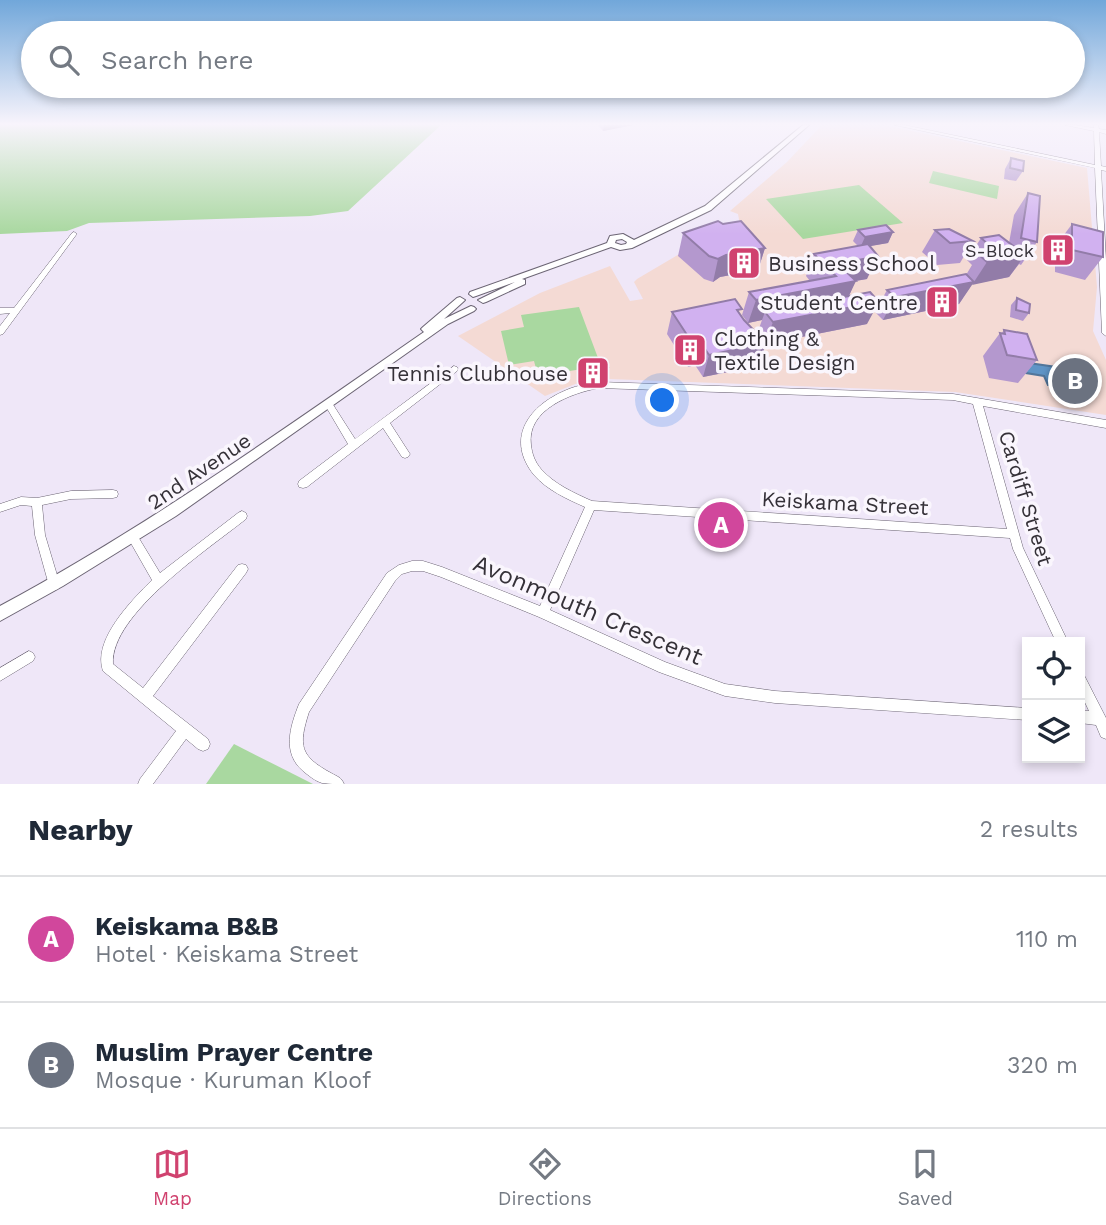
<!DOCTYPE html>
<html lang="en">
<head>
<meta charset="utf-8">
<style>
	body { margin:0; font-family:"Work Sans",sans-serif; background:#f2f2f3; color:#1f2937 }
	.controls { position:absolute; right:21px; bottom:21px; display:grid; overflow:hidden; border-radius:0px; box-shadow:0 4px 10px #0003 }
	.controls button { width:63px; height:63px; display:grid; place-items:center; padding:0; border:0; border-bottom:2px solid #e0e1e3; background:#fff; color:#1f2937; font:35px sans-serif }
	.you { position:absolute; left:663px; top:401px; width:24px; height:24px; margin:-18px; border:5px solid #fff; border-radius:50%; background:#1a73e8; box-shadow:0 0 0 10px #1a73e833 }
	.badge { display:grid; place-items:center; width:46px; height:46px; border-radius:50%; background:#d0426f; color:#fff; font-size:23px; font-weight:700 }
	.pin { position:absolute; translate:-50% -50%; border:4px solid #fff; box-shadow:0 2px 7px #0006 }
	.list { margin:0; padding:0; list-style:none }
	h2 { display:flex; justify-content:space-between; align-items:center; height:91px; margin:0; padding:0 28px; font-size:30px }
	h2 small { font-size:23px; font-weight:400; color:#747a83 }
	.list li { display:grid; grid-template-columns:46px 1fr auto; gap:21px; align-items:center; box-sizing:border-box; height:126px; padding:0 28px; border-top:2px solid #e0e1e3 }
	.list b { display:block; font-size:26px; white-space:nowrap }
	.list p { margin:0; font-size:23px; white-space:nowrap; color:#747a83 }
	.list em { font-size:23px; font-style:normal; color:#747a83 }
	.icon { flex:none; width:38px; height:38px; fill:none; stroke:currentColor; stroke-width:2; stroke-linecap:round; stroke-linejoin:round }
	.map { position:relative; flex:none; width:1106px; height:784px; overflow:hidden }
	.search { position:absolute; background:#fff; box-shadow:0 4px 10px #0003; left:21px; right:21px; top:21px; height:77px; display:flex; align-items:center; gap:18px; box-sizing:border-box; padding:0 24px; border-radius:38px; color:#747a83; font-size:26px }
	.sheet { height:343px; background:#fff }
	nav { display:flex; justify-content:space-around; align-items:center; box-sizing:border-box; height:98px; border-top:2px solid #e0e1e3; background:#fff; font-size:19px; color:#747a83 }
	nav a { display:grid; justify-items:center; gap:4px }
	nav .on { color:#d0426f }
	.map>svg:first-child { display:block }
</style>
</head>
<body>
<div class="map">
<svg width="1106" height="784" viewBox="0 0 1106 784">
	<rect width="100%" height="100%" fill="#efe7f8"/>
	<path fill="#f4dad4" d="M822,125H884L1087,168L1097,287L1093,331L1106,360V415L955,392L608,379L578,383L545,396L458,336L540,293L610,266L630,301L643,299L634,282L637,279L698,243L741,231L738,214L730,211L787,162Z"/>
	<g fill="#a9d8a0">
		<path d="M0,125H441L348,211L310,216L89,223L67,231L0,234Z"/>
		<path d="M933,171L999,186L997,199L929,183Z"/>
		<path d="M859,185L903,223L803,239L766,199Z"/>
		<path d="M579,307L601,366L538,376L534,361L509,365L501,331L524,327L521,315Z"/>
		<path d="M234,744L313,784H206Z"/>
	</g>
	<path fill="#5f94c6" stroke="#52769b" stroke-width="2" d="M1022,362L1056,367L1065,387L1048,385L1044,376L1026,373Z"/>
	<g fill="none" stroke-linecap="round" stroke-linejoin="round">
		<defs>
			<g id="minor">
				<path d="M895,125H904L1095,165L1094,131L1065,125H1075L1094,128V125H1098L1099,129L1106,130V134L1099,132L1101,166L1106,167V171L1101,170L1106,260V336L1102,333L1095,168Z"/>
				<path d="M74,232L77,234L76,235L3,334L0,335V326L10,313L0,314V308H14L72,233Z"/>
				<path d="M454,366L457,367L458,369L457,371L390,423L408,451L410,454L408,457L405,458L402,457L383,428L307,487L303,488L299,487L298,484L299,481L348,444L325,405L326,403H332L355,439Z"/>
				<path d="M599,382L953,394L1106,420V428L983,406L1023,548L1068,642H1056L1013,549L1010,538L594,510L550,610L665,662L725,684L775,691L1027,708V720L775,703L725,696L659,672L539,617L441,577L423,571H412L402,574L395,581L309,712C298,746 300,756 331,773C338,777 341,777 344,784C337,784 328,784 322,783C315,781 308,775 303,771C282,753 290,727 299,704L387,573L399,565L412,561H423L442,567L540,606L585,507C567,499 547,490 534,475C506,440 527,408 562,392C574,386 586,384 599,382ZM599,388L953,400L973,404L1007,529L592,501C574,493 554,484 541,469C535,462 532,454 531,445C526,410 571,393 599,388Z"/>
				<path d="M113,490L117,491L118,494L117,497L113,498L71,499L42,505L45,535L60,585L58,589L54,590L50,589L35,535L32,506L21,505L0,512V504L21,497L37,498L71,491Z"/>
				<path d="M242,511L246,513L247,516L246,519C210,548 110,614 113,664L143,688L238,565L242,564L246,565L248,569L246,573L153,696L208,739L210,744L208,749L203,751L198,749L186,739L153,784H138L140,779L176,731L103,671C92,640 132,600 152,580L128,538L129,535L133,533L137,535L160,573L238,513Z"/>
				<path d="M29,651L33,653L35,657L33,661L0,681V668Z"/>
				<path d="M1080,673L1084,675L1106,718V739L1101,737L1096,725L1080,723V711H1089L1080,692Z"/>
			</g>
			<g id="tertiary">
				<path d="M803,125H809L711,210L632,248L620,250L611,247L522,279L525,280V284L486,302L483,303L478,300L515,282L476,296L473,297L469,294L470,292L607,243L610,236L623,234L634,240L705,206ZM622,239L627,242L626,244L621,245L615,243L616,240Z"/>
				<path d="M460,297L465,300L463,302L444,319L471,306L474,307L476,309L474,311L448,324L176,516L63,586L0,621V606C149,526 285,428 424,332L421,329L423,327L457,298Z"/>
			</g>
		</defs>
		<use href="#minor" stroke="#6c6574" stroke-width="1"/>
		<use href="#tertiary" stroke="#6c6574" stroke-width="2"/>
		<use href="#minor" fill="#fff" fill-rule="evenodd"/>
		<use href="#tertiary" fill="#fff" fill-rule="evenodd"/>
	</g>
	<g fill="#b498ce">
		<path d="M598,125H633L603,131Z"/>
		<path d="M1011,158L1023,171L1016,181L1004,179L1005,169Z"/>
		<path d="M1028,193L1037,242L1021,265L1019,264L1009,277L972,284L959,304L883,320L875,312L887,290L966,275L972,265L967,260L981,238L1009,243L1014,215Z"/>
		<path d="M1072,224L1103,257L1085,280L1055,272V247Z"/>
		<path d="M858,230L893,232L888,243L869,246L867,279L855,281L849,296L867,324L766,344L758,366L703,377L695,365L688,367L667,334L672,312L740,314L744,320L757,334L762,320L748,323L742,315L749,292L810,281L806,276L814,254L858,246L853,241Z"/>
		<path d="M935,230L973,241L960,263L937,265L922,252Z"/>
		<path d="M683,233L765,248L758,270L720,277L713,282L704,279L678,256Z"/>
		<path d="M1017,298L1029,313L1023,321L1010,317L1011,305Z"/>
		<path d="M1004,330L1037,360L1018,383L989,378L983,356L1000,333L1001,334Z"/>
		<path d="M1071,359L1094,388L1087,395L1075,393L1064,366Z"/>
		<path d="M584,362L607,374L587,379L583,369Z"/>
	</g>
	<g fill="#927ca8">
		<path d="M604,125H633L603,131Z"/>
		<path d="M893,232L888,243L860,248L865,237Z"/>
		<path d="M765,248L758,270L720,277L713,282L718,259L726,255Z"/>
		<path d="M1025,255L1009,277L972,285L987,262Z"/>
		<path d="M878,256L867,279L832,285L836,276L838,264Z"/>
		<path d="M856,281L845,304L765,312L762,320L748,323L756,300Z"/>
		<path d="M974,282L959,304L883,320L895,297Z"/>
		<path d="M879,302L867,324L766,344L758,366L703,377L709,355L765,343L773,322Z"/>
		<path d="M701,343L695,365L688,367L693,344Z"/>
		<path d="M608,367L607,374L587,379L588,372Z"/>
	</g>
	<g fill="#d1b1f0" stroke="#927ca8" stroke-width="2">
		<path d="M1011,158L1024,161L1023,171L1010,168Z"/>
		<path d="M1028,193L1040,196L1037,242L1021,238Z"/>
		<path d="M718,221L723,224L741,221L765,248L726,255L718,259L709,256L683,233Z"/>
		<path d="M1072,224L1103,232V257L1072,250Z"/>
		<path d="M886,225L893,232L865,237L858,230Z"/>
		<path d="M949,229L973,241L950,243L935,230Z"/>
		<path d="M999,235L1025,255L987,262L979,255L997,252L981,238Z"/>
		<path d="M868,244L878,256L838,264L856,281L756,300L749,292L836,276L814,254Z"/>
		<path d="M966,274L974,282L895,297L887,290Z"/>
		<path d="M870,292L879,302L773,322L765,312Z"/>
		<path d="M1017,298L1030,304L1029,313L1016,310Z"/>
		<path d="M735,299L742,309L737,310L744,320L766,343L709,355L701,343L693,344L672,312Z"/>
		<path d="M1004,330L1027,334L1037,360L1007,355L1000,333L1005,334Z"/>
		<path d="M1071,359L1082,360L1094,388L1083,386Z"/>
		<path d="M605,360L608,367L588,372L584,362Z"/>
	</g>
	<linearGradient id="sky" x2="0" y2="1"><stop stop-color="#71a7da"/><stop offset="0.53" stop-color="#f8f4fc"/><stop offset="1" stop-color="#f8f4fc" stop-opacity="0"/></linearGradient>
	<rect width="1106" height="234" fill="url(#sky)"/>
	<defs>
		<symbol id="building-square" viewBox="-11 -11 22 22"><rect x="-9" y="-9" width="18" height="18" rx="4" fill="#d0426f" stroke="#faf6fd"/><path d="M-4-6H4V6H1V3H-1V6H-4ZM-2.5-4.3h1.7v1.8h-1.7ZM.8-4.3h1.7v1.8H.8ZM-2.5-1h1.7V.8h-1.7ZM.8-1h1.7V.8H.8Z" fill="#fff"/></symbol>
	</defs>
	<g fill-rule="evenodd">
		<use href="#building-square" x="1039" y="231" width="38" height="38"/>
		<use href="#building-square" x="725" y="244" width="38" height="38"/>
		<use href="#building-square" x="923" y="283" width="38" height="38"/>
		<use href="#building-square" x="671" y="331" width="38" height="38"/>
		<use href="#building-square" x="574" y="354" width="38" height="38"/>
	</g>
	<g text-anchor="middle" dominant-baseline="central" stroke-width="7" stroke-linejoin="round" paint-order="stroke">
		<g font-size="18" fill="#353138" stroke="#faf6fd" text-anchor="end">
			<text x="1034" y="250">S-Block</text>
		</g>
		<g font-size="21" fill="#353138" stroke="#faf6fd" text-anchor="start">
			<text x="768" y="263">Business School</text>
			<text x="918" y="302" text-anchor="end">Student Centre</text>
			<text x="714" y="338">Clothing &amp;<tspan x="714" dy="24">Textile Design</tspan></text>
			<text x="568" y="373" text-anchor="end">Tennis Clubhouse</text>
		</g>
		<g font-size="21" fill="#353138" stroke="#faf6fd">
			<text transform="translate(199 471) rotate(-34)">2nd Avenue</text>
			<text transform="translate(1026 498) rotate(73)">Cardiff Street</text>
			<text transform="translate(845 503) rotate(3)">Keiskama Street</text>
		</g>
		<g font-size="24" fill="#353138" stroke="#faf6fd">
			<text transform="translate(588 610) rotate(23)">Avonmouth Crescent</text>
		</g>
	</g>
</svg>
<div class="controls">
<button><svg class="icon" aria-label="locate" viewBox="0 0 24 24"><circle cx="12" cy="12" r="6"/><path d="M12 2v4M12 18v4M2 12h4M18 12h4"/></svg></button>
<button><svg class="icon" aria-label="layers" viewBox="0 0 24 24"><path d="M12 4l9 5-9 5-9-5zM3 14l9 5 9-5"/></svg></button>
</div>
<div class="you"></div>
<div class="pin badge" style="left:721px;top:525px;background:#d1479c">A</div>
<div class="pin badge" style="left:1075px;top:381px;background:#6b7280">B</div>
<div class="search"><svg class="icon" aria-label="search" viewBox="0 0 24 24"><circle cx="10" cy="10" r="6"/><path d="M15 15l6 6"/></svg>Search here</div>
</div>
<section class="sheet">
<h2>Nearby<small>2 results</small></h2>
<ul class="list">
<li><span class="badge" style="background:#d1479c">A</span><div><b>Keiskama B&amp;B</b><p>Hotel · Keiskama Street</p></div><em>110 m</em></li>
<li><span class="badge" style="background:#6b7280">B</span><div><b>Muslim Prayer Centre</b><p>Mosque · Kuruman Kloof</p></div><em>320 m</em></li>
</ul>
</section>
<nav>
<a class="on"><svg class="icon" aria-label="map" viewBox="0 0 24 24"><path d="M3 6l6-2 6 2 6-2v14l-6 2-6-2-6 2zM9 4v14M15 6v14"/></svg>Map</a>
<a><svg class="icon" aria-label="directions" viewBox="0 0 24 24"><path d="M12 3l9 9-9 9-9-9zM9 14v-3h6M13 9l2 2-2 2"/></svg>Directions</a>
<a><svg class="icon" aria-label="saved" viewBox="0 0 24 24"><path d="M7 4h10v16l-5-4-5 4z"/></svg>Saved</a>
</nav>
</body>
</html>
